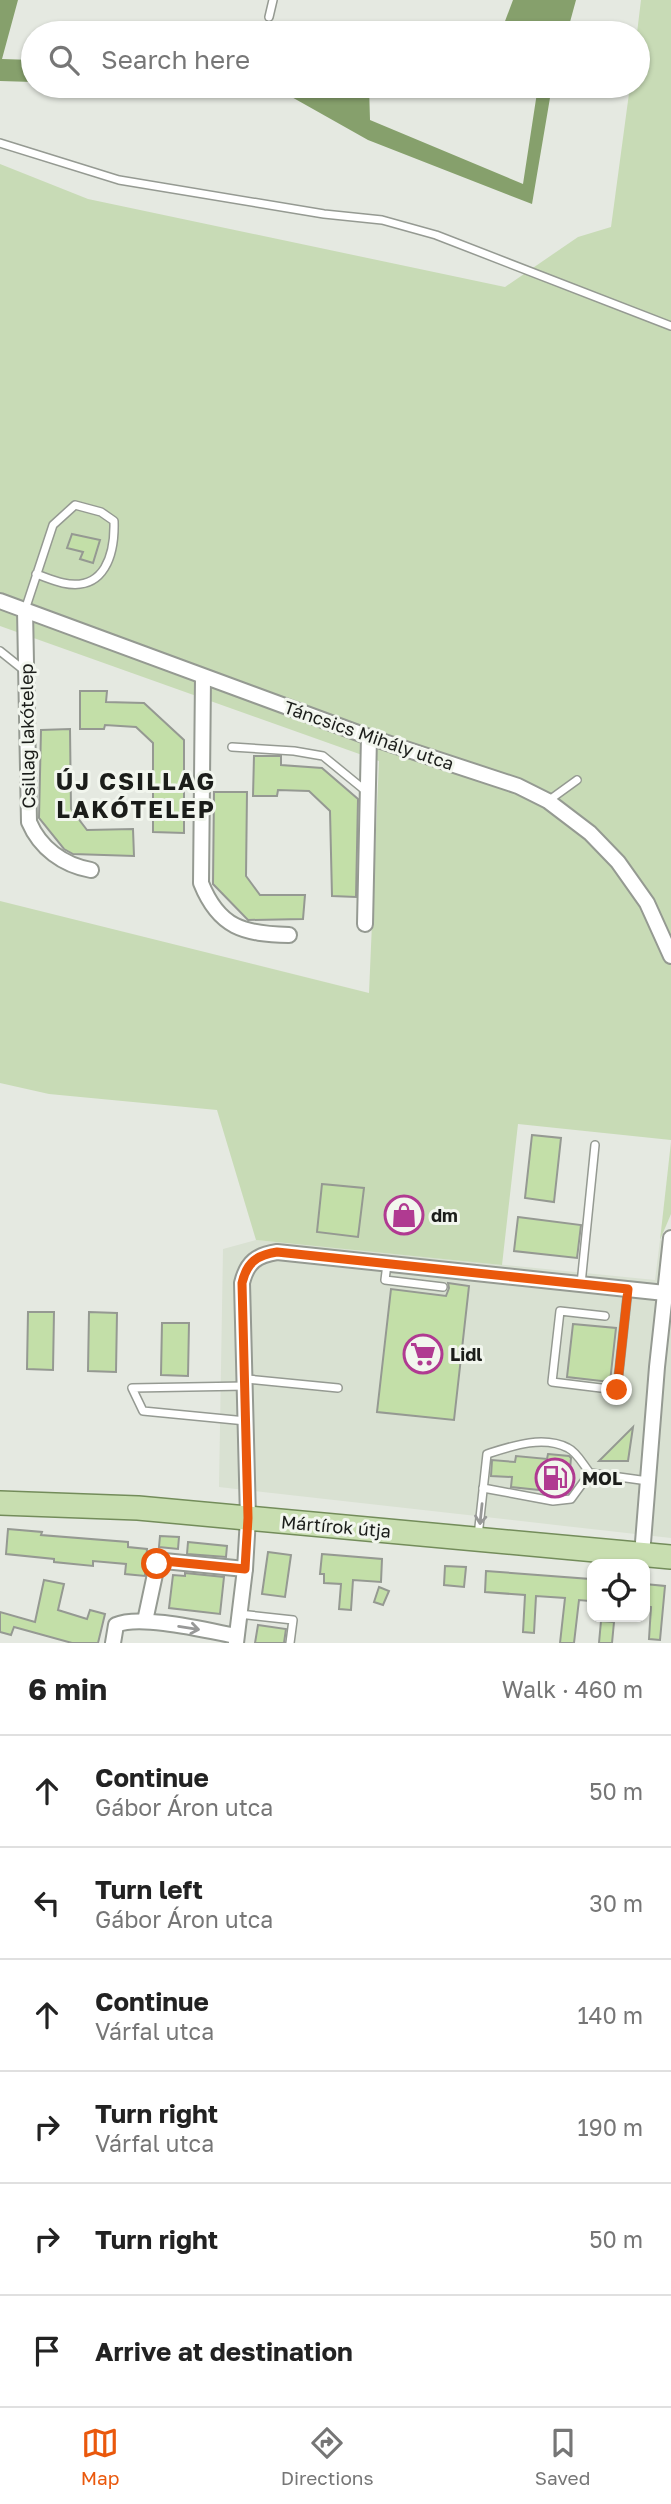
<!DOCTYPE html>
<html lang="en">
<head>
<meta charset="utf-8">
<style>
	body { margin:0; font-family:"Golos Text",sans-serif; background:#f2f2f2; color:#222 }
	.controls { position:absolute; right:21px; bottom:21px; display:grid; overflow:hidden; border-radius:14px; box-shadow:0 2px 5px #0004 }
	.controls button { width:63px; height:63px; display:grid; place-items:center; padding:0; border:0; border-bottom:2px solid #e0e0e0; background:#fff; color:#222; font:35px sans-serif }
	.stop { position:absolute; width:21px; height:21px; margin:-16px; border:5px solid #ea580c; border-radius:50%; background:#fff }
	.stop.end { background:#ea580c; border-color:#fff; box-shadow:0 2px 7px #0008 }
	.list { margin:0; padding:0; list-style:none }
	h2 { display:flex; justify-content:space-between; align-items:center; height:91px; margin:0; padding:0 28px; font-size:30px }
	h2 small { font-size:23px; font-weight:400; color:#767676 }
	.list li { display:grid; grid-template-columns:46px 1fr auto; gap:21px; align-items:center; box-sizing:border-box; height:112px; padding:0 28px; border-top:2px solid #e0e0e0 }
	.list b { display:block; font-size:26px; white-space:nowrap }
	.list p { margin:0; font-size:23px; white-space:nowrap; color:#767676 }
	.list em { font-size:23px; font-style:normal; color:#767676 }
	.icon { flex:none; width:38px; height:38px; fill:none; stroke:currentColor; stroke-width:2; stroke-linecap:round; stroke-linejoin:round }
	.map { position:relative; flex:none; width:671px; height:1643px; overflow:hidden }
	.search { position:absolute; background:#fff; box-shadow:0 2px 5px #0004; left:21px; right:21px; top:21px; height:77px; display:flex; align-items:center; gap:18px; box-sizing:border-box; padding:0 24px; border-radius:38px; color:#767676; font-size:26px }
	.sheet { height:763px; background:#fff }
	nav { display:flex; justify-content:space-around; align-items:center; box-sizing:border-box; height:98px; border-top:2px solid #e0e0e0; background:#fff; font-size:19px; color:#767676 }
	nav a { display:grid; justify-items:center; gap:4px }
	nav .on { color:#ea580c }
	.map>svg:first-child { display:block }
</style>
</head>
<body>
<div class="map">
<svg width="671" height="1643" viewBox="0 0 671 1643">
	<rect width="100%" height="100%" fill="#e5e9e1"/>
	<path fill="#d9e1d2" d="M256,1240L655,1280L660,1240L671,1245V1538L219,1487L223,1249Z"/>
	<g fill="#c8dbb6">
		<path d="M641,0H671V1140L518,1124L502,1265L256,1240L217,1110L49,1094L0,1083V901L369,993L379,761L0,626V164L88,199L505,287L578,237L611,227L630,86H638L637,33Z"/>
		<path d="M671,1142V1214L660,1240Z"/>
	</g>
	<g fill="#86a06c">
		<path d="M0,0H18L2,59L33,60V82L0,81Z"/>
		<path d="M513,0H576L567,33H508L502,29Z"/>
		<path d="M161,22L210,33H154Z"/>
		<path d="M141,86H369L370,120L523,184L538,86H552L532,204L368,140L281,91Z"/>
	</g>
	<g fill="#c3dfa8" stroke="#959992" stroke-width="2">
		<path d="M72,534L100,540L93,563L80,559L83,552L67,548Z"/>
		<path d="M80,691H107L106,702L144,703L184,740V833L153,832V743L136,727L105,725L104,729H80Z"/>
		<path d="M70,729L71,809L87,830L133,829L134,856L73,854L64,849L39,818L41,730Z"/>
		<path d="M254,756H281V765L322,768L358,799L356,897L332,896L330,811L309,791L278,790L277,796H253Z"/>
		<path d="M214,792H247L246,876L260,895H305L303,919L248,920L213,884Z"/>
		<path d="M532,1135L561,1138L554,1202L525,1198Z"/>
		<path d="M322,1184L364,1188L358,1237L317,1232Z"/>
		<path d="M518,1217L581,1225L577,1258L514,1251Z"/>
		<path d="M448,1283L469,1286L454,1420L377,1412L391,1289L446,1296L449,1288Z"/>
		<path d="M28,1312H54L53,1370L27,1369Z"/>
		<path d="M89,1312L117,1313L116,1372L88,1371Z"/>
		<path d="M162,1323H189L188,1376L161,1375Z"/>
		<path d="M573,1324L616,1328L610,1382L567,1377Z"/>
		<path d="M633,1427L628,1461H599Z"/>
		<path d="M548,1454L569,1456L571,1458L568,1493L511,1487L512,1477L491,1476L492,1460L515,1462L516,1456L547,1459Z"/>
		<path d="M8,1529L42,1532L41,1535L128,1542V1547L147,1549L145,1576L125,1574L126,1564L93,1561V1566L54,1562V1559L6,1554Z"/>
		<path d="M160,1536L179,1537L178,1549L159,1547Z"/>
		<path d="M188,1542L227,1546L226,1557L187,1554Z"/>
		<path d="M268,1552L291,1555L285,1597L262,1594Z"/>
		<path d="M322,1554L382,1559L381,1582L353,1580L351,1610L339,1609L341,1584L324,1583V1574H320Z"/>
		<path d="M445,1566L466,1567L464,1587L444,1585Z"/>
		<path d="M486,1571L590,1579L589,1601L579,1600L574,1643H560L565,1598L536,1596L534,1633L523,1632L525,1595L485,1592Z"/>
		<path d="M185,1573L224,1577L220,1614L169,1608L173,1575L185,1576Z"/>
		<path d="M44,1580L64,1584L58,1610L87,1619L90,1610L105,1614L98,1643H72L14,1627L11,1635L0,1632V1612L35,1622Z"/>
		<path d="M645,1584L665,1586L660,1640L649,1639L651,1607L645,1606Z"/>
		<path d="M379,1587L389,1591L383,1605L374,1602Z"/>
		<path d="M601,1621L614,1622L612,1643H599Z"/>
		<path d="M258,1625L286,1629L284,1643H255Z"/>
	</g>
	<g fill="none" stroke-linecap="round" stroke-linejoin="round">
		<defs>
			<g id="lane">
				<path d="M269,17L273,0"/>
				<path d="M0,143L119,180L324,214L382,220L436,235L671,326"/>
				<path d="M25,610L53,525L75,505L101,512L114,521C115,554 105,592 63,583C54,581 45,577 36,574"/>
				<path d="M0,651L25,671"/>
				<path d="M232,747L294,751L323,756L367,792"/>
				<path d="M548,801L577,780"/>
				<path d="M387,1264L385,1280L443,1287"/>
				<path d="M581,1284L595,1145"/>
				<path d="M605,1316L560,1311L552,1382L617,1390L628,1289"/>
				<path d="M247,1379L338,1388"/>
				<path d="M246,1421L143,1411L132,1388L246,1386"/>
				<path d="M483,1488L553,1501L571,1499L590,1473"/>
				<path d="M478,1536L487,1454C512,1446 543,1435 568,1448C577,1452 584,1466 590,1473L648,1481"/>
				<path d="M239,1614L293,1620L290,1643"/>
			</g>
			<g id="street">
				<path d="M0,601L369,737L518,786L548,801L590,833L618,862L647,903L671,956"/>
				<path d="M25,610L29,822C40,848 63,865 91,870"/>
				<path d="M203,677L201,883C219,928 244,934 289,935"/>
				<path d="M365,924L369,737"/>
				<path d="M642,1555L657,1367L671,1238"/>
				<path d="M145,1621L157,1565L164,1561L245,1569"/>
				<path d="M113,1643L116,1625C140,1614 209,1631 236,1636"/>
				<path d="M236,1643L245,1569L248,1518L242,1283C247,1262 257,1255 277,1252L665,1293"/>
			</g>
			<path id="primary" d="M0,1503L138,1508L671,1557"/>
		</defs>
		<use href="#lane" stroke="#959a92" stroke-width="10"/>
		<use href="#street" stroke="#959a92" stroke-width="18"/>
		<use href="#primary" stroke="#738c5a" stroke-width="26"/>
		<use href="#lane" stroke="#fff" stroke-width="7"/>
		<use href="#street" stroke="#fff" stroke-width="14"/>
		<use href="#primary" stroke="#c8deb0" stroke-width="23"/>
	</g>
	<defs><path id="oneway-shaft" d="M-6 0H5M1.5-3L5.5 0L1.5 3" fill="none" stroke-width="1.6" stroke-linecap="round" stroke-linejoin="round" transform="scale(1.75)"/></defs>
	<g stroke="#989998">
		<use href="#oneway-shaft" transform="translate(481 1514) rotate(96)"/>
		<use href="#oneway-shaft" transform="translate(189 1628) rotate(9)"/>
	</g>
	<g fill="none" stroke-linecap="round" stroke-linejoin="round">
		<path stroke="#ea580c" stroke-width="9" d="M157,1564L164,1561L245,1569L248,1518L242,1283C247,1262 257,1255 277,1252L628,1289L617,1390"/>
	</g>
	<defs>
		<symbol id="shop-ring" viewBox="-11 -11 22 22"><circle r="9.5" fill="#f2f6ee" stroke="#b03a91" stroke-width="1.5"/><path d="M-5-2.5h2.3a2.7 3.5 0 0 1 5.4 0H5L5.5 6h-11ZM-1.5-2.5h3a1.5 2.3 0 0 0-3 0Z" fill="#b03a91"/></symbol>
		<symbol id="supermarket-ring" viewBox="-11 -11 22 22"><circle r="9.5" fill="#f2f6ee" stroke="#b03a91" stroke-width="1.5"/><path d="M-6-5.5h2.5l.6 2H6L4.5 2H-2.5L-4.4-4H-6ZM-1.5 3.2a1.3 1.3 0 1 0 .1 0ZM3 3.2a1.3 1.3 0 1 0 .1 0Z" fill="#b03a91"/></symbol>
		<symbol id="fuel-ring" viewBox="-11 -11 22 22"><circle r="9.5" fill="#f2f6ee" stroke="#b03a91" stroke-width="1.5"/><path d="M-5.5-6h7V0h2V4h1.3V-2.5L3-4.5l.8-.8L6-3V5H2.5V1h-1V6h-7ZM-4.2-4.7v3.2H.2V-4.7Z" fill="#b03a91"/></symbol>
	</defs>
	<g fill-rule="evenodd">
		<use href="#shop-ring" x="382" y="1193" width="44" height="44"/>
		<use href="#supermarket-ring" x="401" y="1332" width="44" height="44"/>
		<use href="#fuel-ring" x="533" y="1456" width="44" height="44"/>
	</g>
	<g text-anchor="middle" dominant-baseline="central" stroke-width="6" stroke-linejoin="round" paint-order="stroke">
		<g font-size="18" fill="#1b1d1a" stroke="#f2f6ee">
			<text transform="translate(369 735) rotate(19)">Táncsics Mihály utca</text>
			<text transform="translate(27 736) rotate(-91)">Csillag lakótelep</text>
			<text transform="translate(336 1526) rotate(5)">Mártírok útja</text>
		</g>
		<g font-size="18" font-weight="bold" fill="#1b1d1a" stroke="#f2f6ee" text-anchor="start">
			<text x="431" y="1215">dm</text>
			<text x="450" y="1354">Lidl</text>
			<text x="582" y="1478">MOL</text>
		</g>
		<g font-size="24" font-weight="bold" letter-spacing="2" fill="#1b1d1a" stroke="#f2f6ee">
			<text x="136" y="780">ÚJ CSILLAG<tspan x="136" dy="28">LAKÓTELEP</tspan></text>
		</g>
	</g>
</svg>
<div class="controls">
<button><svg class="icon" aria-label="locate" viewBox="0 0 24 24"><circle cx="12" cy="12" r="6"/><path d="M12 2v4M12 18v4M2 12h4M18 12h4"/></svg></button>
</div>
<div class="stop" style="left:157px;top:1564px"></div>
<div class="stop end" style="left:617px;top:1390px"></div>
<div class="search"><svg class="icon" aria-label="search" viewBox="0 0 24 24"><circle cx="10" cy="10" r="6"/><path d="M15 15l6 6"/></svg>Search here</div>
</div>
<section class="sheet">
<h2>6 min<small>Walk · 460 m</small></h2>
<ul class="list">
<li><svg class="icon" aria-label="ahead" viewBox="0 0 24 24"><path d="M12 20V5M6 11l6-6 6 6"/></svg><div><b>Continue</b><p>Gábor Áron utca</p></div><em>50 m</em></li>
<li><svg class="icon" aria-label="left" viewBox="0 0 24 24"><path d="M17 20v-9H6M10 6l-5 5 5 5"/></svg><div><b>Turn left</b><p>Gábor Áron utca</p></div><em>30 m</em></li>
<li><svg class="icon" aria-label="ahead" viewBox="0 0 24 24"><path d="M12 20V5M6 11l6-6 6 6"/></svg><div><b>Continue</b><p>Várfal utca</p></div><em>140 m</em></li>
<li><svg class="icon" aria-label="right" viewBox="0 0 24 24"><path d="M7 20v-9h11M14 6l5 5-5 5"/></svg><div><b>Turn right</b><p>Várfal utca</p></div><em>190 m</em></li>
<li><svg class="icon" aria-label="right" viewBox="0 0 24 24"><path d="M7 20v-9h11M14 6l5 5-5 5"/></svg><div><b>Turn right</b></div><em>50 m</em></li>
<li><svg class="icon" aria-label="arrive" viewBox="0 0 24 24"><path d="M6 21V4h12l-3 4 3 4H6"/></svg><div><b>Arrive at destination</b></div></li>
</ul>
</section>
<nav>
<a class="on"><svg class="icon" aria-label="map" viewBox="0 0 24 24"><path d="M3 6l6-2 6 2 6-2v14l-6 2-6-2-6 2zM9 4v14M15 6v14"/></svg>Map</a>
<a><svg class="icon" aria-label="directions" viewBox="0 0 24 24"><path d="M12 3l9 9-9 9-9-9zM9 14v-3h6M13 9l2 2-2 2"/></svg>Directions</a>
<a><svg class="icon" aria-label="saved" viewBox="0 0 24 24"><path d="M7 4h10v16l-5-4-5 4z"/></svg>Saved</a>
</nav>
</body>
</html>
